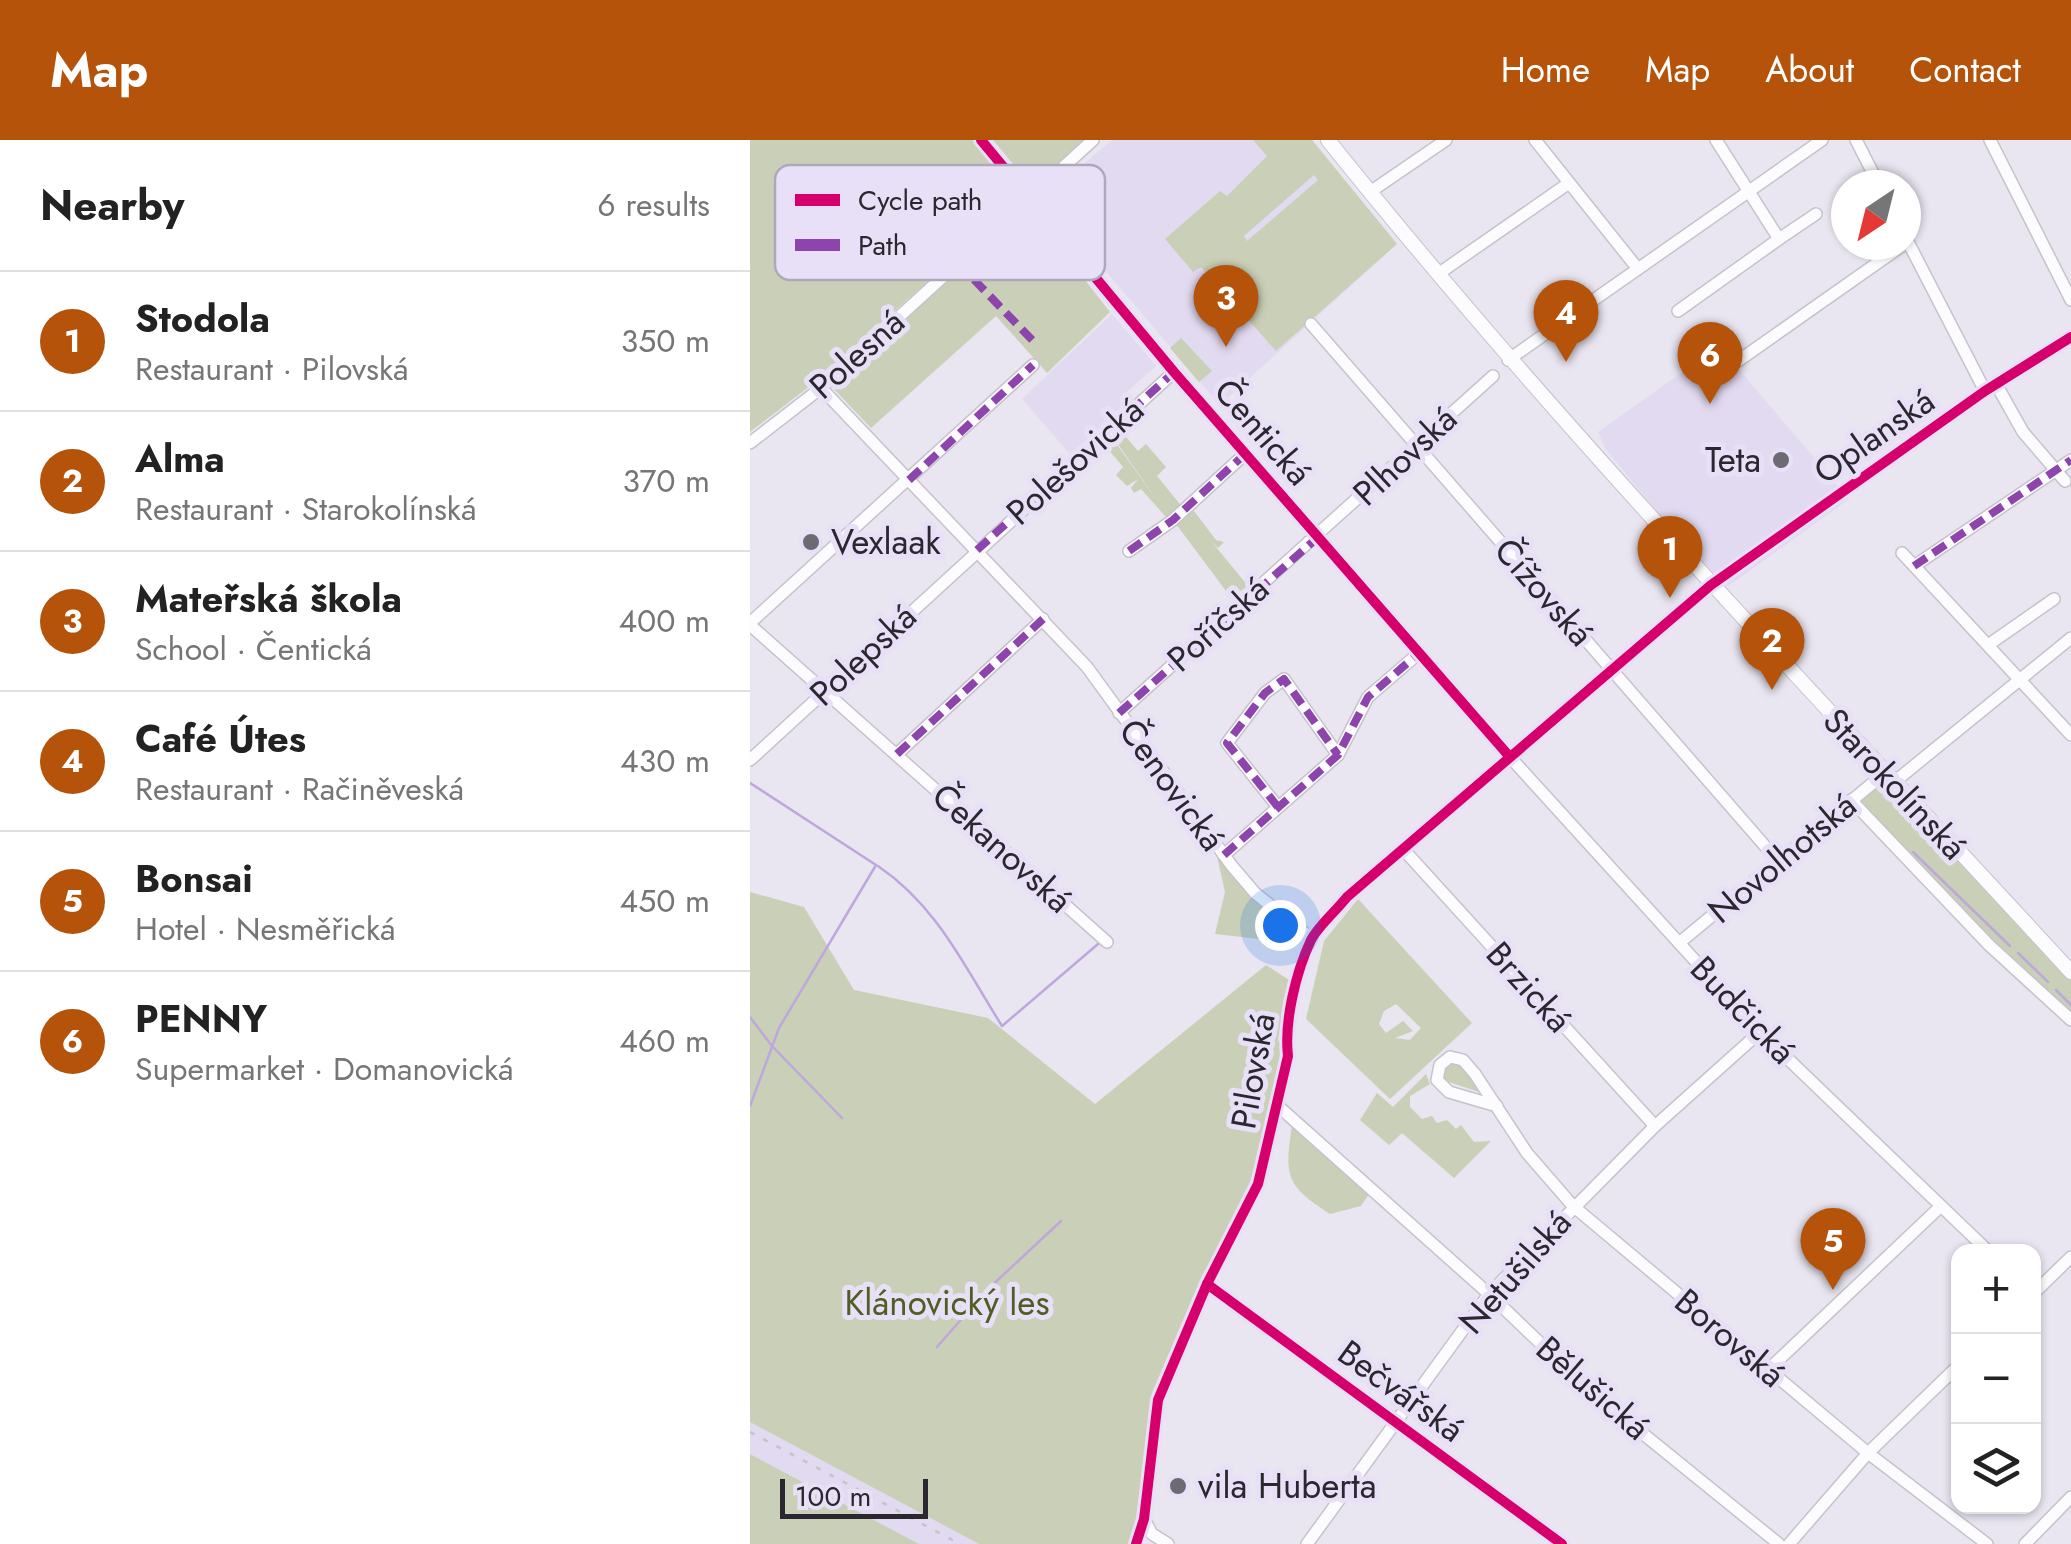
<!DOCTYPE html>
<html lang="en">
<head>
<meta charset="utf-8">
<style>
	body { margin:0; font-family:Jost,sans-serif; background:#f6f6f6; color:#222 }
	.controls { position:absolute; right:30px; bottom:30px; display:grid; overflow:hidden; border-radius:20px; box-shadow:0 2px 8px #0004 }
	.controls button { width:90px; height:90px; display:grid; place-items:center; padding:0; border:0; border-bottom:2px solid #e0e0e0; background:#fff; color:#222; font:50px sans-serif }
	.compass { position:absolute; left:1081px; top:30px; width:90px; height:90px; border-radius:50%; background:#fff; box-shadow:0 2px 8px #0004; rotate:215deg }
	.scale { position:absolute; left:30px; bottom:25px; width:148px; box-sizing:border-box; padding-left:10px; border:5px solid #2b2730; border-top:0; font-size:28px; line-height:35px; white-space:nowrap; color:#2b2730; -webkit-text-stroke:8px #e8e0f6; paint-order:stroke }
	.you { position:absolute; left:530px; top:785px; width:35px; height:35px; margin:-25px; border:8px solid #fff; border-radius:50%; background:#1a73e8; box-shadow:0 0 0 15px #1a73e833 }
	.badge { display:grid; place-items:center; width:65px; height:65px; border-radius:50%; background:#b45309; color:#fff; font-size:32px; font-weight:700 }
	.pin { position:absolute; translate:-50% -82px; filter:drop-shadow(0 2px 5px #0008) }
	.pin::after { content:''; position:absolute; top:52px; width:35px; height:30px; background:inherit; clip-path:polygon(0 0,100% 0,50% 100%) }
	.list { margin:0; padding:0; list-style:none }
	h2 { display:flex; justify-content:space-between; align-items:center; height:130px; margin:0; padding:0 40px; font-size:42px }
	h2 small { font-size:32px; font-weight:400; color:#767676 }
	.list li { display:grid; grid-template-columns:65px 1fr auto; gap:30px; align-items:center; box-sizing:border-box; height:140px; padding:0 40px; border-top:2px solid #e0e0e0 }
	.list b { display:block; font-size:38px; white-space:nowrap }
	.list p { margin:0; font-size:32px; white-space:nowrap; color:#767676 }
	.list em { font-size:32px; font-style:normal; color:#767676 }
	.icon { flex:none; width:55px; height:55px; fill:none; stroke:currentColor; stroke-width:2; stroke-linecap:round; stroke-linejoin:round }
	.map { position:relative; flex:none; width:1321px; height:1404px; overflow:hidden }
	header { display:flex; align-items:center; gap:60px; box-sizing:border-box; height:140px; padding:0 50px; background:#b45309; color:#fff }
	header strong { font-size:48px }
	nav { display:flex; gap:55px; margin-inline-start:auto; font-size:35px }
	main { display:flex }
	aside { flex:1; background:#fff }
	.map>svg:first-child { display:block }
</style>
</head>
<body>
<header>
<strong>Map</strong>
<nav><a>Home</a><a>Map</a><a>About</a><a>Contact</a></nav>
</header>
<main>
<aside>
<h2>Nearby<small>6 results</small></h2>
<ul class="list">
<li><span class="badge">1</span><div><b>Stodola</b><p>Restaurant · Pilovská</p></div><em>350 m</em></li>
<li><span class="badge">2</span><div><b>Alma</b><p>Restaurant · Starokolínská</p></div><em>370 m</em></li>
<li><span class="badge">3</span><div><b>Mateřská škola</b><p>School · Čentická</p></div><em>400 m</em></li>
<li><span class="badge">4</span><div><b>Café Útes</b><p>Restaurant · Račiněveská</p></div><em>430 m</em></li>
<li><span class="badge">5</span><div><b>Bonsai</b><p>Hotel · Nesměřická</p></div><em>450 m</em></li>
<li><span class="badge">6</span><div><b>PENNY</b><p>Supermarket · Domanovická</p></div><em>460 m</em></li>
</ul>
</aside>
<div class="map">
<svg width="1321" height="1404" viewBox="0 0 1321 1404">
	<rect width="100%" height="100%" fill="#e9e5f1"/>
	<g fill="#e2daf0">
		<path d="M362,0H562L647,104L470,265L353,128L356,119L314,71L306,72L297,61L298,55Z"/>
		<path d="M362,174L406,226L372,256L378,263L320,314L272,259Z"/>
		<path d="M969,206L1099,359L977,447L907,372L855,308L848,292Z"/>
		<path d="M0,1282L229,1404H169L0,1314Z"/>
	</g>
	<g fill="#cad0b7" fill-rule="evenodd">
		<path d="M0,0H226L267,62L60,246L0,292Z"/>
		<path d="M243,0H334L283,48Z"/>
		<path d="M503,0H562L647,104L526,211L451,127L443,132L415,99L470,51L477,56L517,16ZM564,35L568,40L497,101L494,96Z"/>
		<path d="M277,66L360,172L297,233L246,176L121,288L83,248Z"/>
		<path d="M431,198L462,231L449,242L420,208Z"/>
		<path d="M371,291L388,311L396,304L416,327L407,336L438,374L444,371L466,400L474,402L468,408L461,401L503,452L488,467L420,376L411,382L416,377L391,349L384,353L381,348L388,339L377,346L366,335L373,327L353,303L361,296L410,365L363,297Z"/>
		<path d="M1135,633L1321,833V881L1101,660Z"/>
		<path d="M466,712L551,796V798L527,801L465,794L475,752Z"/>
		<path d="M0,752L54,767L104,850L238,878L345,964L516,825L539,840L528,900L532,906L504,1033L494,1055L498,1056L452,1136L402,1253L383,1404H229L0,1282Z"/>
		<path d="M608,759L722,883L640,959L556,879L574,801ZM646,864L671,888L660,900L645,898L663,891L653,881L636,893L629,884L634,871Z"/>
		<path d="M698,922H709L732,953L693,940L692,928Z"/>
		<path d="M676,934L680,944L660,956V967L672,979L682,976L687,983L697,980L706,989L711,985L724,1002L741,1001L704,1038L652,993L639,1005L610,980L627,953L643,967Z"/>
		<path d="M542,986L619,1054L611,1066L580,1074C536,1046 534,1036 542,986Z"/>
		<path d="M0,1314L169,1404H0Z"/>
	</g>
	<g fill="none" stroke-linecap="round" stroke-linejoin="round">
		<g stroke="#bda7dd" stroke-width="2.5">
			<path d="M0,643L126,725L29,888L0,966"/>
			<path d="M1163,712L1260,806"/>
			<path d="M128,726C188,767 214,826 252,886L348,804"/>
			<path d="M1268,813L1298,842"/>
			<path d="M1306,850L1321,865"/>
			<path d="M0,877L22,906L92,978"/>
			<path d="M187,1207L236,1151L311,1081"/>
		</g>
		<defs>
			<g id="minor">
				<path d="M231,0L424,232L759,616L1010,892L1239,1112"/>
				<path d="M785,0L888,129"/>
				<path d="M966,0L1029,99L1066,74"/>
				<path d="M1106,0L1129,45"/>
				<path d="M1240,0L1321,160"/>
				<path d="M620,52L696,0"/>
				<path d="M1156,98L1235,251"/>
				<path d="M688,134L819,43"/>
				<path d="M928,171L1029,99"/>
				<path d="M561,184L1028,721"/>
				<path d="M758,220L1072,0"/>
				<path d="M988,221L1153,105"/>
				<path d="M1246,244L1273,292L1315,341"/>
				<path d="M71,248L337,527L482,726L505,753L562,799"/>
				<path d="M0,303L71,248L343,0"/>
				<path d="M379,411L423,380L495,314"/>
				<path d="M1152,413L1321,595"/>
				<path d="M1164,426L1321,320"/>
				<path d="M0,483L283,225"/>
				<path d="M0,485L357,802"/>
				<path d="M1238,505L1304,459"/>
				<path d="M369,573L743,236"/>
				<path d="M147,614L293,479"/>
				<path d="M0,620L424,232"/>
				<path d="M1143,643L1321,498"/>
				<path d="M1101,660L1239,805L1321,880"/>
				<path d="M528,667L477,603L515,553L534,539L588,615"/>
				<path d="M653,709L905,986"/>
				<path d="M474,715L588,615L618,557L669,513"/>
				<path d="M929,803L1135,633"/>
				<path d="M528,966L739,1154L839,1250L1029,1404"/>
				<path d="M747,966L699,952L687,940L690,925L700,917L713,920L725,934L777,1013L823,1066L1118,1313L1237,1404"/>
				<path d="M457,1144L812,1404"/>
				<path d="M1284,1153L1321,1117"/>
				<path d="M1018,1230L1191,1066"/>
				<path d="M394,1379L402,1394L418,1404"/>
				<path d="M386,1404L394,1379L408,1260L457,1144L508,1044L538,916C534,881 546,832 561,800C569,785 586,771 597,757L961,445L1235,251L1321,197"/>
				<path d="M557,1404L739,1154L905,986L1010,892"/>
				<path d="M1039,1404L1118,1313L1208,1226"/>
				<path d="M1275,1404L1321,1357"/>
			</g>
			<path id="major" d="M578,0C811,291 1069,558 1321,832"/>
		</defs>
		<use href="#minor" stroke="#c6c3cc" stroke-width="14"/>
		<use href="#major" stroke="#c6c3cc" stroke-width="16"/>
		<use href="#minor" stroke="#fcfbfd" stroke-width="11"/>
		<use href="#major" stroke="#fcfbfd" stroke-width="14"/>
		<path stroke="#c4c4c6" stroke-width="2.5" stroke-dasharray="5 10" stroke-linecap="butt" d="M0,1292L210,1404"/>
		<g stroke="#8e44ad" stroke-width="8" stroke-dasharray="15 8" stroke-linecap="butt">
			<path d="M208,123L285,203"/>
			<path d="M159,340L283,225"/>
			<path d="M227,410L424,232"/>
			<path d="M379,411L423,380L495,314"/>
			<path d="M1164,426L1321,320"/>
			<path d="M369,573L568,397"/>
			<path d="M147,614L293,479"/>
			<path d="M528,667L477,603L515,553L534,539L588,615"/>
			<path d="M474,715L588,615L618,557L669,513"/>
		</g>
		<defs>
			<g id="cycleway">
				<path d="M231,0L424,232L759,616"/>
				<path d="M457,1144L812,1404"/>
				<path d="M386,1404L394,1379L408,1260L457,1144L508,1044L538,916C534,881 546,832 561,800C569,785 586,771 597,757L961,445L1235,251L1321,197"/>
			</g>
		</defs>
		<use href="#cycleway" stroke="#e8e0f6" stroke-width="16"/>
		<use href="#cycleway" stroke="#d6006c" stroke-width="10"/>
	</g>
	<g fill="#6e6a74" stroke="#e8e0f6" stroke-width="4">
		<circle cx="1031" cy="320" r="10"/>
		<circle cx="61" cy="402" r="10"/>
		<circle cx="428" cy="1346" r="10"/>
	</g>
	<g text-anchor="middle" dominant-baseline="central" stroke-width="10" stroke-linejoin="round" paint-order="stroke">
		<g font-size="35" fill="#2b2730" stroke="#e8e0f6">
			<text transform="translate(107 214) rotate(-42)">Polesná</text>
			<text transform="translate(513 292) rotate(49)">Čentická</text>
			<text transform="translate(1124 296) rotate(-35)">Oplanská</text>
			<text transform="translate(655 316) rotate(-43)">Plhovská</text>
			<text transform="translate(325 321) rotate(-42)">Polešovická</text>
			<text transform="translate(794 452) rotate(49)">Čížovská</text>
			<text transform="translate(468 484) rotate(-42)">Poříčská</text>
			<text transform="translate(113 515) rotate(-43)">Polepská</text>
			<text transform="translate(1145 644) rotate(47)">Starokolínská</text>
			<text transform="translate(422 645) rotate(54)">Čenovická</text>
			<text transform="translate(252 708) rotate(42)">Čekanovská</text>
			<text transform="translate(1032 718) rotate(-40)">Novolhotská</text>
			<text transform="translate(779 847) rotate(48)">Brzická</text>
			<text transform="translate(993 870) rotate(46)">Budčická</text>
			<text transform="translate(503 931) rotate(-80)">Pilovská</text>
			<text transform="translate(765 1132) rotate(-49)">Netušilská</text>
			<text transform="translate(980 1198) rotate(40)">Borovská</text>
			<text transform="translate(843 1248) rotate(41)">Bělušická</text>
			<text transform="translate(651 1251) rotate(36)">Bečvářská</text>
		</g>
		<g font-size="35" fill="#2b2730" stroke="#e8e0f6" text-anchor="start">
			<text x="1011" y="320" text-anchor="end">Teta</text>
			<text x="81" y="402">Vexlaak</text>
			<text x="448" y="1346">vila Huberta</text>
		</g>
		<g font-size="35" fill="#515d23" stroke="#e8e0f6">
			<text x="197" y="1163">Klánovický les</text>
		</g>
	</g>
	<rect x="25" y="25" width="330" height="115" rx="15" fill="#e8e0f6" stroke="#afa8bb" stroke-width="2.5"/>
	<rect x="45" y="54" width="45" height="12" fill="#d6006c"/>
	<rect x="45" y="99" width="45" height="12" fill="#8e44ad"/>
	<g font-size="28" fill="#2b2730">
		<text x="108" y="70">Cycle path</text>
		<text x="108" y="115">Path</text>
	</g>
</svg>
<div class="controls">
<button>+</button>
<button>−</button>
<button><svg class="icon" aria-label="layers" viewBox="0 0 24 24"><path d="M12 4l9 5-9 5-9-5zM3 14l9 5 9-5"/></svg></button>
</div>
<svg class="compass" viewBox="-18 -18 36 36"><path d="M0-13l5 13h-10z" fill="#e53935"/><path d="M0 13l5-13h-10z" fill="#767676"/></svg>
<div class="scale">100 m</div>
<div class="you"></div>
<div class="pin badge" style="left:920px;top:458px">1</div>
<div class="pin badge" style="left:1022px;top:550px">2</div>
<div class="pin badge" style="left:476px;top:207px">3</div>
<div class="pin badge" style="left:816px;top:222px">4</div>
<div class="pin badge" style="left:1083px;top:1150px">5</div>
<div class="pin badge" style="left:960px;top:264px">6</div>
</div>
</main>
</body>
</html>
